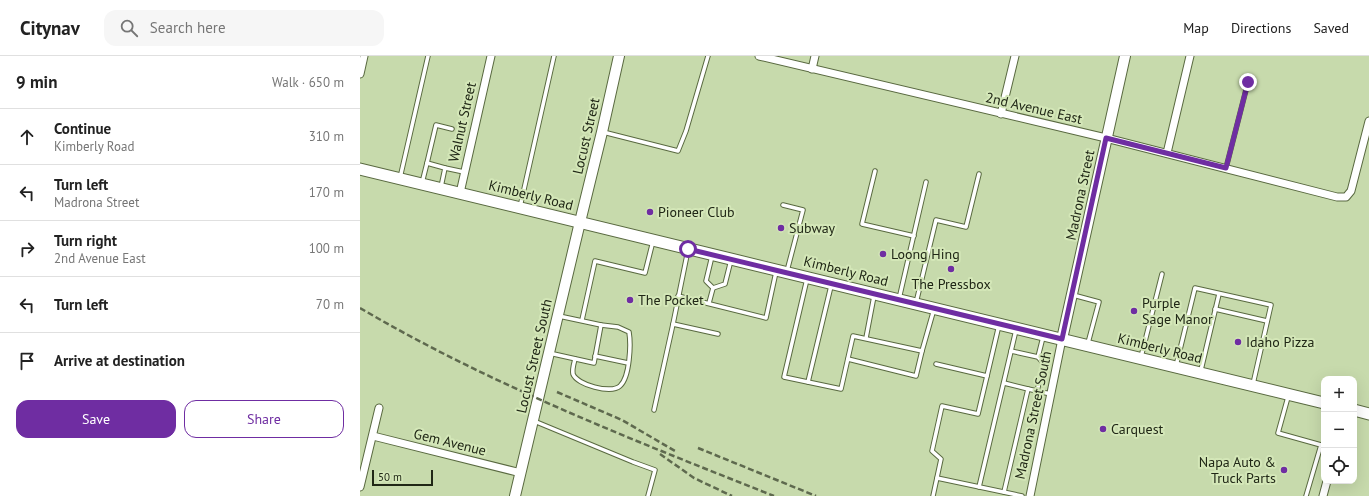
<!DOCTYPE html>
<html lang="en">
<head>
<meta charset="utf-8">
<style>
	body { margin:0; font-family:"PT Sans",sans-serif; background:#f6f6f6; color:#222 }
	.controls { position:absolute; right:12px; bottom:12px; display:grid; overflow:hidden; border-radius:8px; box-shadow:0 4px 16px #0002 }
	.controls button { width:36px; height:36px; display:grid; place-items:center; padding:0; border:0; border-bottom:1px solid #e0e0e0; background:#fff; color:#222; font:20px sans-serif }
	.scale { position:absolute; left:12px; bottom:10px; width:61px; box-sizing:border-box; padding-left:4px; border:2px solid #202716; border-top:0; font-size:11px; line-height:14px; white-space:nowrap; color:#202716; -webkit-text-stroke:3px #d4e7b8; paint-order:stroke }
	.stop { position:absolute; width:12px; height:12px; margin:-9px; border:3px solid #6f2da2; border-radius:50%; background:#fff }
	.stop.end { background:#6f2da2; border-color:#fff; box-shadow:0 1px 4px #0008 }
	.list { margin:0; padding:0; list-style:none }
	h2 { display:flex; justify-content:space-between; align-items:center; height:52px; margin:0; padding:0 16px; font-size:17px }
	h2 small { font-size:13px; font-weight:400; color:#767676 }
	.list li { display:grid; grid-template-columns:26px 1fr auto; gap:12px; align-items:center; box-sizing:border-box; height:56px; padding:0 16px; border-top:1px solid #e0e0e0 }
	.list b { display:block; font-size:15px; white-space:nowrap }
	.list p { margin:0; font-size:13px; white-space:nowrap; color:#767676 }
	.list em { font-size:13px; font-style:normal; color:#767676 }
	.actions { display:flex; gap:8px; padding:12px 16px }
	.actions a { flex:1; padding:9px 0; border:1px solid #6f2da2; border-radius:12px; text-align:center; font-size:14px; color:#6f2da2 }
	.actions .main { background:#6f2da2; color:#fff }
	.icon { flex:none; width:22px; height:22px; fill:none; stroke:currentColor; stroke-width:2; stroke-linecap:round; stroke-linejoin:round }
	.map { position:relative; flex:none; width:1009px; height:440px; overflow:hidden }
	header { display:flex; align-items:center; gap:24px; box-sizing:border-box; height:56px; padding:0 20px; background:#fff; border-bottom:1px solid #e0e0e0 }
	header strong { font-size:19px }
	nav { display:flex; gap:22px; margin-inline-start:auto; font-size:14px }
	.search { width:280px; height:36px; background:#f6f6f6; display:flex; align-items:center; gap:10px; box-sizing:border-box; padding:0 14px; border-radius:12px; color:#767676; font-size:15px }
	main { display:flex }
	aside { flex:1; background:#fff }
	.map>svg:first-child { display:block }
</style>
</head>
<body>
<header>
<strong>Citynav</strong>
<div class="search"><svg class="icon" aria-label="search" viewBox="0 0 24 24"><circle cx="10" cy="10" r="6"/><path d="M15 15l6 6"/></svg>Search here</div>
<nav><a>Map</a><a>Directions</a><a>Saved</a></nav>
</header>
<main>
<aside>
<h2>9 min<small>Walk · 650 m</small></h2>
<ul class="list">
<li><svg class="icon" aria-label="ahead" viewBox="0 0 24 24"><path d="M12 20V5M6 11l6-6 6 6"/></svg><div><b>Continue</b><p>Kimberly Road</p></div><em>310 m</em></li>
<li><svg class="icon" aria-label="left" viewBox="0 0 24 24"><path d="M17 20v-9H6M10 6l-5 5 5 5"/></svg><div><b>Turn left</b><p>Madrona Street</p></div><em>170 m</em></li>
<li><svg class="icon" aria-label="right" viewBox="0 0 24 24"><path d="M7 20v-9h11M14 6l5 5-5 5"/></svg><div><b>Turn right</b><p>2nd Avenue East</p></div><em>100 m</em></li>
<li><svg class="icon" aria-label="left" viewBox="0 0 24 24"><path d="M17 20v-9H6M10 6l-5 5 5 5"/></svg><div><b>Turn left</b></div><em>70 m</em></li>
<li><svg class="icon" aria-label="arrive" viewBox="0 0 24 24"><path d="M6 21V4h12l-3 4 3 4H6"/></svg><div><b>Arrive at destination</b></div></li>
</ul>
<div class="actions"><a class="main">Save</a><a>Share</a></div>
</aside>
<div class="map">
<svg width="1009" height="440" viewBox="0 0 1009 440">
	<rect width="100%" height="100%" fill="#c7daac"/>
	<g fill="none" stroke-linecap="round" stroke-linejoin="round">
		<defs>
			<g id="lane">
				<path d="M243,76L318,95L326,75L348,0"/>
				<path d="M85,112L104,116"/>
				<path d="M866,112L888,26"/>
				<path d="M515,115L502,168L554,180"/>
				<path d="M40,122L68,0"/>
				<path d="M62,127L67,107"/>
				<path d="M81,131L85,112L67,107L76,69L92,73"/>
				<path d="M423,149L443,154L427,215"/>
				<path d="M160,151L194,0"/>
				<path d="M352,200L346,225L353,232L365,228L371,204"/>
				<path d="M447,223L424,321L481,333L493,280L562,295L574,253"/>
				<path d="M713,239L739,246L728,287"/>
				<path d="M318,240L406,262L416,216"/>
				<path d="M539,243L566,126"/>
				<path d="M349,247L353,232"/>
				<path d="M556,247L576,164L606,171L619,118"/>
				<path d="M855,253L907,265"/>
				<path d="M222,264L235,205L285,217L293,185"/>
				<path d="M313,268L358,278"/>
				<path d="M506,282L514,240"/>
				<path d="M651,295L678,301L684,308L677,335L668,333"/>
				<path d="M189,297L234,307L241,269L199,260"/>
				<path d="M235,300L268,307"/>
				<path d="M678,301L683,281"/>
				<path d="M781,301L802,218"/>
				<path d="M215,303C214,307 212,313 213,318C217,329 251,338 260,330C270,321 271,288 269,276L258,271L241,269"/>
				<path d="M488,303L556,320L562,295"/>
				<path d="M576,308L627,320L639,269"/>
				<path d="M816,310L835,232L911,249L893,328"/>
				<path d="M841,314L859,238"/>
				<path d="M448,326L471,230"/>
				<path d="M677,335L691,338"/>
				<path d="M928,341L918,377L961,389L946,440"/>
				<path d="M294,354L313,268L328,194"/>
				<path d="M174,365L273,406L295,414L288,440"/>
				<path d="M577,422L662,440"/>
				<path d="M619,431L656,274"/>
				<path d="M644,436L668,333L644,327"/>
				<path d="M573,440L581,403L572,395L582,350L618,358L627,320"/>
			</g>
			<g id="street">
				<path d="M399,0L746,82L977,141H986L991,135L1009,65"/>
				<path d="M452,13L455,0"/>
				<path d="M0,18L4,0"/>
				<path d="M641,58L655,0"/>
				<path d="M807,97L830,0"/>
				<path d="M100,137L131,0"/>
				<path d="M13,380L161,417"/>
				<path d="M0,431L19,352"/>
				<path d="M670,440L702,283"/>
				<path d="M963,440L967,425"/>
			</g>
			<g id="secondary">
				<path d="M702,283L765,0"/>
				<path d="M155,440L220,166L242,76L259,0"/>
			</g>
			<g id="primary">
				<path d="M0,113L964,347"/>
				<path d="M994,354L1009,358"/>
			</g>
		</defs>
		<use href="#lane" stroke="#596940" stroke-width="5.5"/>
		<use href="#street" stroke="#596940" stroke-width="9"/>
		<use href="#secondary" stroke="#596940" stroke-width="12"/>
		<use href="#primary" stroke="#596940" stroke-width="13"/>
		<use href="#lane" stroke="#fff" stroke-width="3.5"/>
		<use href="#street" stroke="#fff" stroke-width="7"/>
		<use href="#secondary" stroke="#fff" stroke-width="10"/>
		<use href="#primary" stroke="#fff" stroke-width="11"/>
		<g stroke="#5e694e" stroke-width="2.5" stroke-dasharray="6 3" stroke-linecap="butt">
			<path d="M0,252C131,329 273,384 414,440"/>
			<path d="M197,336L262,364L315,395"/>
			<path d="M338,392L456,440"/>
			<path d="M300,398L334,422L372,440"/>
		</g>
	</g>
	<g fill="none" stroke-linecap="round" stroke-linejoin="round">
		<path stroke="#6f2da2" stroke-width="5" d="M328,193L702,283L746,82L866,112L888,26"/>
	</g>
	<g fill="#6f2da2" stroke="#d4e7b8" stroke-width="1.5">
		<circle cx="290" cy="156" r="4"/>
		<circle cx="421" cy="172" r="4"/>
		<circle cx="523" cy="198" r="4"/>
		<circle cx="591" cy="213" r="4"/>
		<circle cx="270" cy="244" r="4"/>
		<circle cx="774" cy="255" r="4"/>
		<circle cx="878" cy="286" r="4"/>
		<circle cx="743" cy="373" r="4"/>
		<circle cx="924" cy="414" r="4"/>
	</g>
	<g text-anchor="middle" dominant-baseline="central" stroke-width="4" stroke-linejoin="round" paint-order="stroke">
		<g font-size="14" fill="#202716" stroke="#d4e7b8">
			<text transform="translate(674 52) rotate(13)">2nd Avenue East</text>
			<text transform="translate(102 66) rotate(-77)">Walnut Street</text>
			<text transform="translate(226 80) rotate(-77)">Locust Street</text>
			<text transform="translate(171 139) rotate(14)">Kimberly Road</text>
			<text transform="translate(720 139) rotate(-78)">Madrona Street</text>
			<text transform="translate(486 215) rotate(14)">Kimberly Road</text>
			<text transform="translate(800 292) rotate(14)">Kimberly Road</text>
			<text transform="translate(174 300) rotate(-77)">Locust Street South</text>
			<text transform="translate(673 359) rotate(-78)">Madrona Street South</text>
			<text transform="translate(90 386) rotate(14)">Gem Avenue</text>
		</g>
		<g font-size="14" fill="#202716" stroke="#d4e7b8" text-anchor="start">
			<text x="298" y="156">Pioneer Club</text>
			<text x="429" y="172">Subway</text>
			<text x="531" y="198">Loong Hing</text>
			<text x="591" y="228" text-anchor="middle">The Pressbox</text>
			<text x="278" y="244">The Pocket</text>
			<text x="782" y="247">Purple<tspan x="782" dy="16">Sage Manor</tspan></text>
			<text x="886" y="286">Idaho Pizza</text>
			<text x="751" y="373">Carquest</text>
			<text x="916" y="406" text-anchor="end">Napa Auto &amp;<tspan x="916" dy="16">Truck Parts</tspan></text>
		</g>
	</g>
</svg>
<div class="controls">
<button>+</button>
<button>−</button>
<button><svg class="icon" aria-label="locate" viewBox="0 0 24 24"><circle cx="12" cy="12" r="6"/><path d="M12 2v4M12 18v4M2 12h4M18 12h4"/></svg></button>
</div>
<div class="scale">50 m</div>
<div class="stop" style="left:328px;top:193px"></div>
<div class="stop end" style="left:888px;top:26px"></div>
</div>
</main>
</body>
</html>
